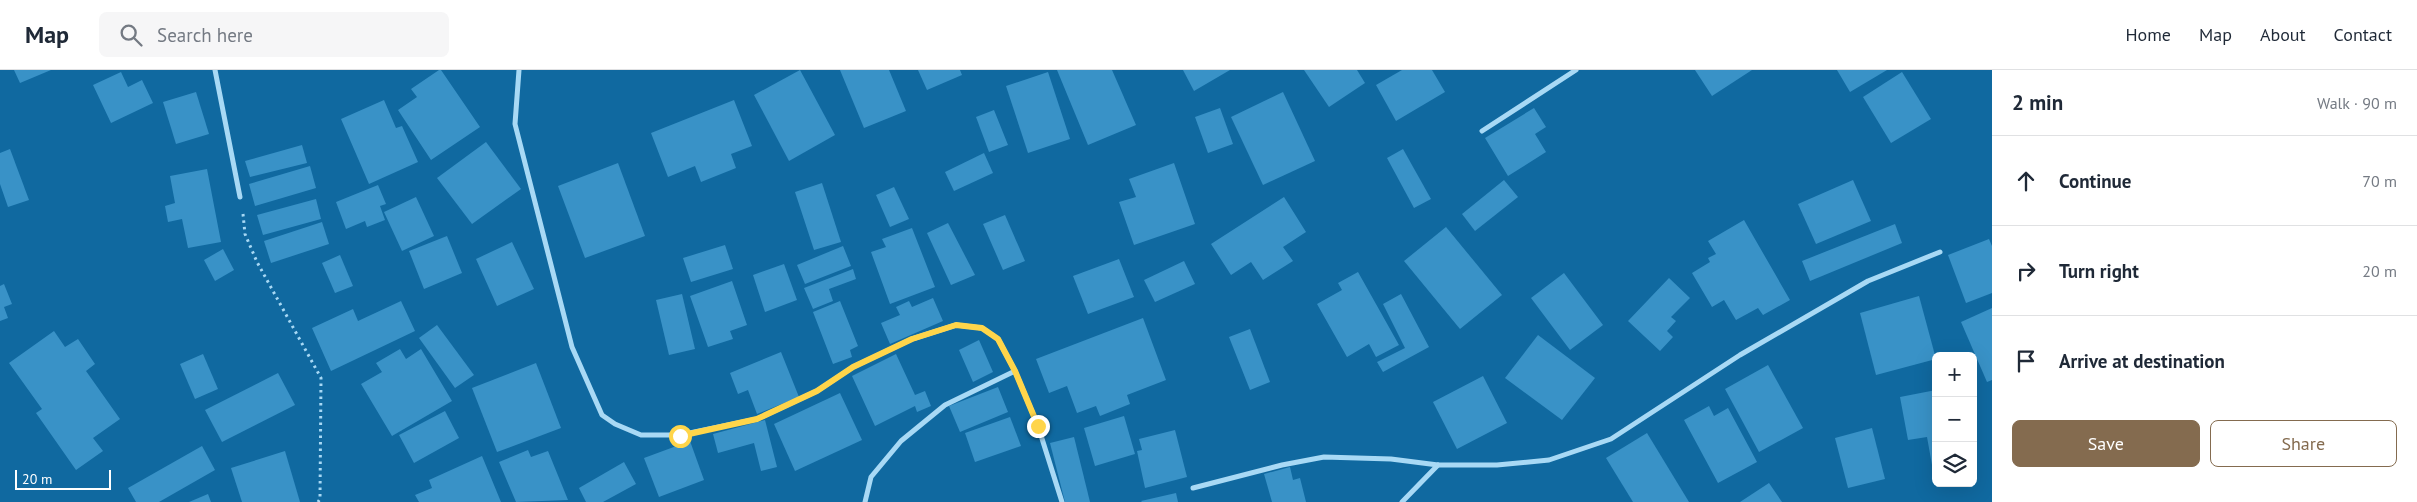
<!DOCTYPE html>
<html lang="en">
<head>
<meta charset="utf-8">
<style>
	body { margin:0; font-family:"PT Sans",sans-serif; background:#f6f6f7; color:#1f2937 }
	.controls { position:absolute; right:15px; bottom:15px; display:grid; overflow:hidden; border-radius:8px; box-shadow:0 5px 20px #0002 }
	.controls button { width:45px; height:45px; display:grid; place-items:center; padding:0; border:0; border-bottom:1px solid #e0e1e3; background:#fff; color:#1f2937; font:25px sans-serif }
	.scale { position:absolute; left:15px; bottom:12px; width:96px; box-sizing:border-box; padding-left:5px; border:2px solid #fff; border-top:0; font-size:14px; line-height:18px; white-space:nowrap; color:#fff; -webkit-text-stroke:4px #1069a0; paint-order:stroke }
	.stop { position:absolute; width:15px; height:15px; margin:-11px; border:4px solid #ffd54a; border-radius:50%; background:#fff }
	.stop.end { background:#ffd54a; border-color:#fff; box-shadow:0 1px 5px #0008 }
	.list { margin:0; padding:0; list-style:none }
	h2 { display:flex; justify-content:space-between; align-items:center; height:65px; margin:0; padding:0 20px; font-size:21px }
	h2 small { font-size:16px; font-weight:400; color:#747a83 }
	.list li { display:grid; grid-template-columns:32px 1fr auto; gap:15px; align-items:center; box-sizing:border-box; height:90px; padding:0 20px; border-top:1px solid #e0e1e3 }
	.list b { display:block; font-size:19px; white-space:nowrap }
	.list em { font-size:16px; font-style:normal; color:#747a83 }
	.actions { display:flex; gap:10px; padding:15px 20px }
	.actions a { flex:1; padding:11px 0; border:1px solid #846b4f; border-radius:8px; text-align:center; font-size:18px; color:#846b4f }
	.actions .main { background:#846b4f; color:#fff }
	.icon { flex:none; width:28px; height:28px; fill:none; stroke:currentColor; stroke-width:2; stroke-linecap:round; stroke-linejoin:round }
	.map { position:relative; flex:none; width:1992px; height:432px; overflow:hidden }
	header { display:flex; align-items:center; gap:30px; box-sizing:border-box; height:70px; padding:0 25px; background:#fff; border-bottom:1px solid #e0e1e3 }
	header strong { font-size:24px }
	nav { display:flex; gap:28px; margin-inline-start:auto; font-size:18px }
	.search { width:350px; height:45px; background:#f6f6f7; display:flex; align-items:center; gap:12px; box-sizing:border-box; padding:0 18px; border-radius:8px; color:#747a83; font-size:19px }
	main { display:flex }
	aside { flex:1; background:#fff }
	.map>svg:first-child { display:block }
</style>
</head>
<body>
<header>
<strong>Map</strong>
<div class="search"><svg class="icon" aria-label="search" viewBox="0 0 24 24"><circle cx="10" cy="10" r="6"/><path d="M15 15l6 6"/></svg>Search here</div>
<nav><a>Home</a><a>Map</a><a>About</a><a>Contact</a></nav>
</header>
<main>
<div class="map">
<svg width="1992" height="432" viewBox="0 0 1992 432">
	<rect width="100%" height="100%" fill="#1069a0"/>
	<g fill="#3992c7">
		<path d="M14,0H51L20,13Z"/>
		<path d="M439,0H441L480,57L431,90L398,40L417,27L411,19Z"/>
		<path d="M800,0L835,65L789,91L754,25Z"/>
		<path d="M840,0H889L906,41L864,58Z"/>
		<path d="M918,0H960L962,5L927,20Z"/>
		<path d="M1057,0H1112L1136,55L1088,75Z"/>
		<path d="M1183,0H1230L1194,21Z"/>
		<path d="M1304,0H1357L1365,13L1329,37Z"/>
		<path d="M1402,0H1432L1445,22L1396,51L1376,15Z"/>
		<path d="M1695,0H1752L1712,26Z"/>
		<path d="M1837,0H1887L1850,22Z"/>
		<path d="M121,2L128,17L142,10L153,33L111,53L93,15Z"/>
		<path d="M1048,2L1070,69L1028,83L1006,16Z"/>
		<path d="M1902,2L1931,49L1891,73L1863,27Z"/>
		<path d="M196,22L209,64L176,74L163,32Z"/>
		<path d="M1283,22L1315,91L1263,115L1231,47Z"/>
		<path d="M384,30L396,58L402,56L418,92L369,114L341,49Z"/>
		<path d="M734,30L752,76L731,84L736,98L701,112L695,96L668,107L651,63Z"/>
		<path d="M1220,38L1233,74L1208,83L1195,47Z"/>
		<path d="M1534,38L1546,57L1535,64L1546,82L1508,106L1485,68Z"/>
		<path d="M994,40L1008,75L989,82L976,47Z"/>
		<path d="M486,72L521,119L472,154L437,108Z"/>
		<path d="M302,75L307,93L250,107L245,91Z"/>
		<path d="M10,79L29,130L8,137L0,114V83Z"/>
		<path d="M1403,79L1431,129L1414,138L1387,88Z"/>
		<path d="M984,83L993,103L954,121L945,102Z"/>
		<path d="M618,93L645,166L585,188L558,116Z"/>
		<path d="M1174,93L1195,154L1134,175L1119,132L1136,127L1129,109Z"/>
		<path d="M310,96L316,118L255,136L249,114Z"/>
		<path d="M207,99L221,172L188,178L182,149L168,152L165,136L175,133L170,106Z"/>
		<path d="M1504,110L1518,127L1475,161L1462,144Z"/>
		<path d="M1853,110L1871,151L1816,174L1798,134Z"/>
		<path d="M822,113L841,172L814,180L795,122Z"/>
		<path d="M378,115L386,134L380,136L385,150L367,157L365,151L346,159L336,132Z"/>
		<path d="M894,117L909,149L890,157L876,125Z"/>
		<path d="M416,127L434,166L402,181L384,142Z"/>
		<path d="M1284,127L1306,162L1283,177L1293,191L1263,210L1251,192L1231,205L1211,174Z"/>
		<path d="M316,129L321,149L263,165L257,145Z"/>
		<path d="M1005,145L1025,191L1003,200L983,154Z"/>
		<path d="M1744,150L1790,230L1763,245L1758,238L1736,250L1724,230L1712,237L1692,203L1710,192L1708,188L1716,184L1708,171Z"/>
		<path d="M322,152L329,174L271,193L264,171Z"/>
		<path d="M948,153L975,205L951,215L927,163Z"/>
		<path d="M1895,154L1902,173L1810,211L1802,191Z"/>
		<path d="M1446,157L1502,225L1460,259L1404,191Z"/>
		<path d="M912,158L935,217L890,234L871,182L886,177L882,169Z"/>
		<path d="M447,166L462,203L424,219L409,181Z"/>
		<path d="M1989,169L1992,176V223L1966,233L1948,185Z"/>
		<path d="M512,172L534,219L497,236L476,189Z"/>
		<path d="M725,175L733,199L691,212L683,188Z"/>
		<path d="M843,176L851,196L805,214L797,195Z"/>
		<path d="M223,179L234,200L215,211L204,190Z"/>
		<path d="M340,185L353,216L335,223L322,193Z"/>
		<path d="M1119,189L1134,227L1088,244L1073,206Z"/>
		<path d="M1184,191L1195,214L1155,232L1144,210Z"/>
		<path d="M784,194L797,230L765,242L753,205Z"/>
		<path d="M853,199L856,209L829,219L833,231L813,239L804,218Z"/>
		<path d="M1358,202L1399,275L1376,287L1369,274L1347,287L1317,234L1342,220L1338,213Z"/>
		<path d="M1564,203L1603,255L1570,280L1531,228Z"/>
		<path d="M1669,208L1690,228L1671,247L1676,251L1667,261L1673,267L1660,281L1628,251Z"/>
		<path d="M732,211L747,255L730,261L733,269L708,277L690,226Z"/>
		<path d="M4,214L12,234L4,237L8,248L0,251V216Z"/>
		<path d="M682,224L695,279L669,285L656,230Z"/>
		<path d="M1401,224L1429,277L1383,302L1377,292L1405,278L1383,234Z"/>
		<path d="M1919,226L1936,289L1876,305L1860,243Z"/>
		<path d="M933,228L943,251L890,274L881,253L900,245L896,237L909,231L912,237Z"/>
		<path d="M401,231L415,261L331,301L312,258L353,239L358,251Z"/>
		<path d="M840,231L858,276L850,280L852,287L833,294L813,242Z"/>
		<path d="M1992,238V310L1987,312L1961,252Z"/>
		<path d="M1143,248L1166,310L1127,325L1130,334L1100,346L1096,336L1077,343L1067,316L1049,323L1036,289Z"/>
		<path d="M437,255L474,305L455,318L419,268Z"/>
		<path d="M1250,259L1270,312L1250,320L1229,267Z"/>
		<path d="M54,261L65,277L78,269L95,294L86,301L120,349L93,368L103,381L76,400L36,343L42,339L9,293Z"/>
		<path d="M1538,265L1595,308L1562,350L1505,308Z"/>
		<path d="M979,270L993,302L973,312L959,280Z"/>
		<path d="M400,279L406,289L421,279L452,331L392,366L361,314L382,302L376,293Z"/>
		<path d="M781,282L799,327L757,344L748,320L738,324L730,303Z"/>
		<path d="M203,284L218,319L195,329L180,294Z"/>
		<path d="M896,284L915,325L925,321L931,336L917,342L915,336L875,356L852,306Z"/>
		<path d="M536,293L561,358L497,382L472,318Z"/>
		<path d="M1768,295L1803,358L1759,382L1725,319Z"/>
		<path d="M278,303L295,335L222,372L205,340Z"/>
		<path d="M1483,306L1507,353L1457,379L1433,332Z"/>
		<path d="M998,317L1008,342L960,362L949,336Z"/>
		<path d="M1936,320V395H1932L1927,367L1908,370L1900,327Z"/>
		<path d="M840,323L862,370L795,401L774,354Z"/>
		<path d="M1709,336L1714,346L1728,338L1757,392L1718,413L1684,350Z"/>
		<path d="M445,341L459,368L414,393L399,365Z"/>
		<path d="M1124,346L1135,384L1095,396L1084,358Z"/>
		<path d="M1010,347L1021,376L975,392L965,363Z"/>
		<path d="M765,350L777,397L761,401L754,373L718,383L713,364Z"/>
		<path d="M1872,358L1885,409L1848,418L1835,368Z"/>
		<path d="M1175,360L1187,407L1145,418L1137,381L1142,380L1139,369Z"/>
		<path d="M1647,363L1689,432H1633L1606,388Z"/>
		<path d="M1074,367L1090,432H1065L1050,373Z"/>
		<path d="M690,371L704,410L659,427L644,388Z"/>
		<path d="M202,376L215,400L159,432H136L128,418Z"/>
		<path d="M528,380L531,387L548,381L568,430L516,432L499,392Z"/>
		<path d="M285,381L300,432H242L231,398Z"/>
		<path d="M482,386L501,432H419L415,425L432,418L429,410Z"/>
		<path d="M624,392L636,414L603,432H586L579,418Z"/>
		<path d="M1290,397L1293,410L1300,408L1306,432H1272L1264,404Z"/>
		<path d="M1769,413L1782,432H1740Z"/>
		<path d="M1176,423L1178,432H1142L1141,431Z"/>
		<path d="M208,424L211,432H189Z"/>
	</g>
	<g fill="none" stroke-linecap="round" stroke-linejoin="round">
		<path stroke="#a8d9f5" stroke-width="3" stroke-dasharray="2.5 4" stroke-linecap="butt" d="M243,144L245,164L257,192L321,308L320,429L318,432"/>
		<g stroke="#a8d9f5" stroke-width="5">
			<path d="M215,0L240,127"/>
			<path d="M519,0L515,54L572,277L602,345L615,354L641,365H680L757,349L817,321L853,297L912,269L956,255L982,258L998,269L1015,301L1038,356L1062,432"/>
			<path d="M1482,61L1576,0"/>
			<path d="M1193,418L1282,395L1324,387L1391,389L1438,395H1497L1549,390L1611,369L1740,285L1868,211L1940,182"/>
			<path d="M865,432L871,407L901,371L945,335L1015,301"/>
			<path d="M1402,432L1438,395"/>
		</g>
	</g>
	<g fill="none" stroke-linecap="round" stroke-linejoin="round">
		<path stroke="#ffd54a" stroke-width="6" d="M680,366L757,349L817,321L853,297L912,269L956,255L982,258L998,269L1015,301L1038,356"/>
	</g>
</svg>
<div class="controls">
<button>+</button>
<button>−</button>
<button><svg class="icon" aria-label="layers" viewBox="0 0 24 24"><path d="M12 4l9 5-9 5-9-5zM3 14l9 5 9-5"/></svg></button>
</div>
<div class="scale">20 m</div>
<div class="stop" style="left:680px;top:366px"></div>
<div class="stop end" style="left:1038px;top:356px"></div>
</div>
<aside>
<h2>2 min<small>Walk · 90 m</small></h2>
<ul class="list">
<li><svg class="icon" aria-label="ahead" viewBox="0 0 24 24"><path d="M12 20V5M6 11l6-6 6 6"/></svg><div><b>Continue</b></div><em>70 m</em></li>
<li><svg class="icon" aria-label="right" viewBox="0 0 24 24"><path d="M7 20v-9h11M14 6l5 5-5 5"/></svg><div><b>Turn right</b></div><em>20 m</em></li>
<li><svg class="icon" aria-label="arrive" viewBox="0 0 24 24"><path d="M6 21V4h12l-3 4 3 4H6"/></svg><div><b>Arrive at destination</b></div></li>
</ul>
<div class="actions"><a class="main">Save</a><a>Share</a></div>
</aside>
</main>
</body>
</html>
